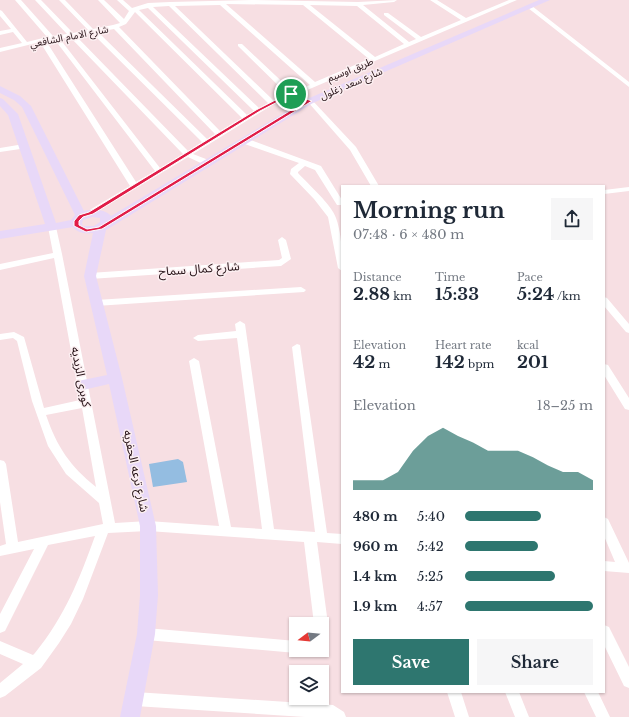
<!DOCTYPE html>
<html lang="en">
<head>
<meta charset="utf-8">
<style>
  body { margin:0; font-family:"Libre Baskerville","Noto Sans Arabic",serif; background:#f6f6f7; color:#1f2937; height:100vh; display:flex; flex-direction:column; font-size:15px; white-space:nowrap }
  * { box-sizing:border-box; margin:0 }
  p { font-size:13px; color:#747a83 }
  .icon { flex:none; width:22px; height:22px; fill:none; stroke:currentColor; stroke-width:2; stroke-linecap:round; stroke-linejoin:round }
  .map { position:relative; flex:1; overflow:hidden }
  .side { position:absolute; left:341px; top:185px; width:264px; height:508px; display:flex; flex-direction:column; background:#fff; border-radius:0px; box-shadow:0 1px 3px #0004 }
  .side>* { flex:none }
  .needle { width:26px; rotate:254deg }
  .controls { position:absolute; left:289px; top:617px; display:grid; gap:8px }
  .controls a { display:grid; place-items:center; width:40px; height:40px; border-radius:0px; background:#fff; box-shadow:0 1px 3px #0004; font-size:20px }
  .pin { position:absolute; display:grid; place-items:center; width:34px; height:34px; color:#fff; margin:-17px; border:2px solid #fff; border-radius:50%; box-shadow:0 1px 4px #0007 }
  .round { display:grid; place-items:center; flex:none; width:42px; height:42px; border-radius:0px; background:#f6f6f7 }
  .headline { display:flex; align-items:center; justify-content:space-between; height:68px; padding:0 12px }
  h1 { font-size:22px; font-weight:800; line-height:30px }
  .stats { display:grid; grid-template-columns:repeat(3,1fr); gap:6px; height:68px; padding:4px 12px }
  .stats div { display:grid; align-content:center }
  .stats b { font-size:17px; font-weight:800 }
  .stats small { font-size:11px; font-weight:400 }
  .stats p { font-size:11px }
  .chart { height:112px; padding:8px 12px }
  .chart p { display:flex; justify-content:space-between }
  .chart svg { width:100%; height:72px; margin-top:4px; fill:#2e766f; opacity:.7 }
  .button { display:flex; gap:8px; margin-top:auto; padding:8px 12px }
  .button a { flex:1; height:46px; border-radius:0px; background:#2e766f; color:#fff; font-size:16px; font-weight:800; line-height:46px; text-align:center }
  .button a+a { background:#f6f6f7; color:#1f2937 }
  ul { padding:0 12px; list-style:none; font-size:13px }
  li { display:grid; grid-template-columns:64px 48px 1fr; align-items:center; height:30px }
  li i { height:10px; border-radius:5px; background:#2e766f }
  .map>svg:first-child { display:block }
</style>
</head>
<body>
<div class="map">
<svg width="629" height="717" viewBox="0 0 629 717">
  <rect width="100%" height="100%" fill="#f7dfe3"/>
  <path fill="#94bde1" d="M178,459l5,3 4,20 -34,5 -4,-23z"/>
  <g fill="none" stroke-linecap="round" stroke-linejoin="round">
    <path fill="#fff" fill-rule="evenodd" d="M15,0h6l32,36 14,-2 -32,-34h6l32,33 15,-3 -29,-30h6l28,29 20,-4 7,-2 -22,-23h6l20,19 5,-8 -12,-11h6l9,8 16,-5 22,-1 82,-2 106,2 39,-2 -3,2 -31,3 46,37 7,-3 -32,-24v-2h4l33,24 40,-17 -31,-20h7l29,18 43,-18h8l-219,94 14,6 44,47 23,39h-8l-21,-36 -42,-48 -16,-5 -18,7 -81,50 18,7v4h-6l-17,-8 -97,58 -4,-2 1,-2 42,-25 -90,-144 -40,10v-4l22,-5 -9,-11 -13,3v-4l11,-2 -11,-13v-6l2,1 25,31 20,-5zM226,4l77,1 66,54 -54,23zM220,5l90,80 -17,7 -51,-48h-4v2l49,48 -14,6 -98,-94zM310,5l47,1 47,38 -29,13zM169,6l99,97 -9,5 -106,-101zM148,8l106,103 -7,4 -108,-105zM135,12l107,106 -22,13 -101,-104 7,-3zM114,29l101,105 -8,5 -109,-107zM91,33l2,1 109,108 -14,9 -112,-115zM70,37l113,117 -23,14 -100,-129zM55,40l100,131 -19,11 -90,-141z
      M528,6h4l97,76v5l-101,-79z
      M242,139h6l73,27 21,34v5h-5l-22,-35 -10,-4 -7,6v1c10,11 34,32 38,45 6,17 6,35 6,53l-4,-3 -10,-51 -14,-18 -24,-25 1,-5 8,-6 -57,-20z
      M24,144h3v4l-27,4v-4z
      M629,187v4l-25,3v-4z
      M52,224l4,3 6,27 53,269 33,-2 71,5 -30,-165 5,-3 5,3 32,166 31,2 -25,-191 -39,3 -5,-3 5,-3 38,-4 -1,-7 5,-3 5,3 29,205 41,3 -23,-185 5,-3 3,1 27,188 15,1v10l-25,-2 11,82 -2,4 -4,2v-6h-8l-10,-82 -156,-11 -40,2 -25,66 -12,25 -12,19 -18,25 -36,28 -5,2v-15l23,-19 -23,-10v-13l33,14 2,-2c30,-37 44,-73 60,-117l-47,9 -43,86 -5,2v-19l34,-65 -34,7v-10l6,-2 -6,-42v-42l4,1 2,3 12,78 85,-18 -4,-21 -33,-29 -18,-28 -16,-45 -15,-60 -4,-3 -13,2v-6l14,-2 10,5 20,71 36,-8 -26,-142 -54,12v-6l53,-11 -5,-26zM82,408l14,79c-26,-21 -39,-40 -50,-72z
      M282,237l4,3 5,19 -10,7 -191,13 -4,-3 4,-3 189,-13 3,-2 -4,-18z
      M301,287l5,3 -2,2 -208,14 -5,-3 5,-3z
      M604,297l3,1 22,26v9l-3,-1 -22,-26z
      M604,364l4,1 21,33v12l-4,-1 -21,-34z
      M604,517l4,2 21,44v10l-25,-2v-10l11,1 -11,-26z
      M604,625l5,2 20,40v21l-5,-2 -20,-41z
      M146,628l150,13v9h5l-5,3 -150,-13 -5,-2 -2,-4 2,-4z
      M135,692l198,13 11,7 2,5h-41l-170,-11 -5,-2 -2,-5 2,-5z
      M447,692h14l8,25h-14z
      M505,692h14l10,25h-14z
      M584,692h14l12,25h-14z"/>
    <path fill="#e8d8f8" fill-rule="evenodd" d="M539,0h11l-237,103 -207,127 -10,46 26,102 34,148 2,69 -3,39 -15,83h-20l17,-83 3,-39v-69l-31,-142 -26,6 -5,-1 -2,-4 2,-4 29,-6 -23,-99 9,-43c-7,1 -16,0 -20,-6l-73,12v-8l45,-7 -37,-109 -8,-9v-8l3,1 15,15 38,109 15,-3 4,-5 -53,-108 -8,-7 -14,-7v-7l20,10 11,10 53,105c8,-2 21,-2 27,5l196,-117zM92,217l8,1v4l-6,4h-11l-1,-3 1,-3z"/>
  </g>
  <path fill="#e11d48" stroke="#fff" fill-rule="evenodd" d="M289,93l23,8 -210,128 -16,3 -12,-6v-5l5,-6 10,-3 167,-102zM291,95l15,6 -207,126 -12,2 -8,-4v-4l4,-4 10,-3 167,-103z"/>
  <g text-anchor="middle" stroke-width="3" stroke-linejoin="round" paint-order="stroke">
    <g font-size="10" fill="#251116" stroke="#fceff1">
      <text transform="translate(69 36) rotate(-11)" y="4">شارع الامام الشافعي</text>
      <text transform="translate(350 69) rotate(-22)" y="4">طريق اوسيم</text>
      <text transform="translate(351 83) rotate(-23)" y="4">شارع سعد زغلول</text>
    </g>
    <g font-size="12" fill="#251116" stroke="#fceff1">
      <text transform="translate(199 269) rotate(-4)" y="4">شارع كمال سماح</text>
      <text transform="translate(81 377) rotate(79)" y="4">كوبرى الزيديه</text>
      <text transform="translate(136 471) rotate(78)" y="4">شارع ترعه الحفريه</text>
    </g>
  </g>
</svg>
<div class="controls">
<a><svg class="needle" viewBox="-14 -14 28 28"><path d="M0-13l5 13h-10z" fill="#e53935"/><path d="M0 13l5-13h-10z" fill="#747a83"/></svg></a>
<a><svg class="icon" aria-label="layers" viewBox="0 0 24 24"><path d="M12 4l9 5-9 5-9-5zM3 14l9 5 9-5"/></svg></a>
</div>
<div class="pin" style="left:291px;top:94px;background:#1e9e55"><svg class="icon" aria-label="arrive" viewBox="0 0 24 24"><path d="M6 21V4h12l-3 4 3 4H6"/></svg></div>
<section class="side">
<div class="headline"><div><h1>Morning run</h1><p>07:48 · 6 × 480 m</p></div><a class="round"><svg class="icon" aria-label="share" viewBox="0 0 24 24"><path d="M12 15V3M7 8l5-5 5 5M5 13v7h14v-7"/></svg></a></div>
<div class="stats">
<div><p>Distance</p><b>2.88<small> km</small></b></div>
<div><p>Time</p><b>15:33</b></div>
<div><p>Pace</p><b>5:24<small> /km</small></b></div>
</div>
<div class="stats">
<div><p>Elevation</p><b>42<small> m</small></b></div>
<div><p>Heart rate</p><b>142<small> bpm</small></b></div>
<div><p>kcal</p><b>201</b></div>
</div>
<div class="chart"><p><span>Elevation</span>18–25 m</p>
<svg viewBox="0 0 160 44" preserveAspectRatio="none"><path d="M0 44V38L10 38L20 38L30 33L40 20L50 11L60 6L70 11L80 15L90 20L100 20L110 20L120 24L130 29L140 33L150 33L160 38V44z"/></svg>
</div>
<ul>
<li><b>480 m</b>5:40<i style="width:59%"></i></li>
<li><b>960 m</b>5:42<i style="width:57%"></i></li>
<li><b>1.4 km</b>5:25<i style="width:70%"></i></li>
<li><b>1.9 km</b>4:57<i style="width:100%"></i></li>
</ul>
<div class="button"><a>Save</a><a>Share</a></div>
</section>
</div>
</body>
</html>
